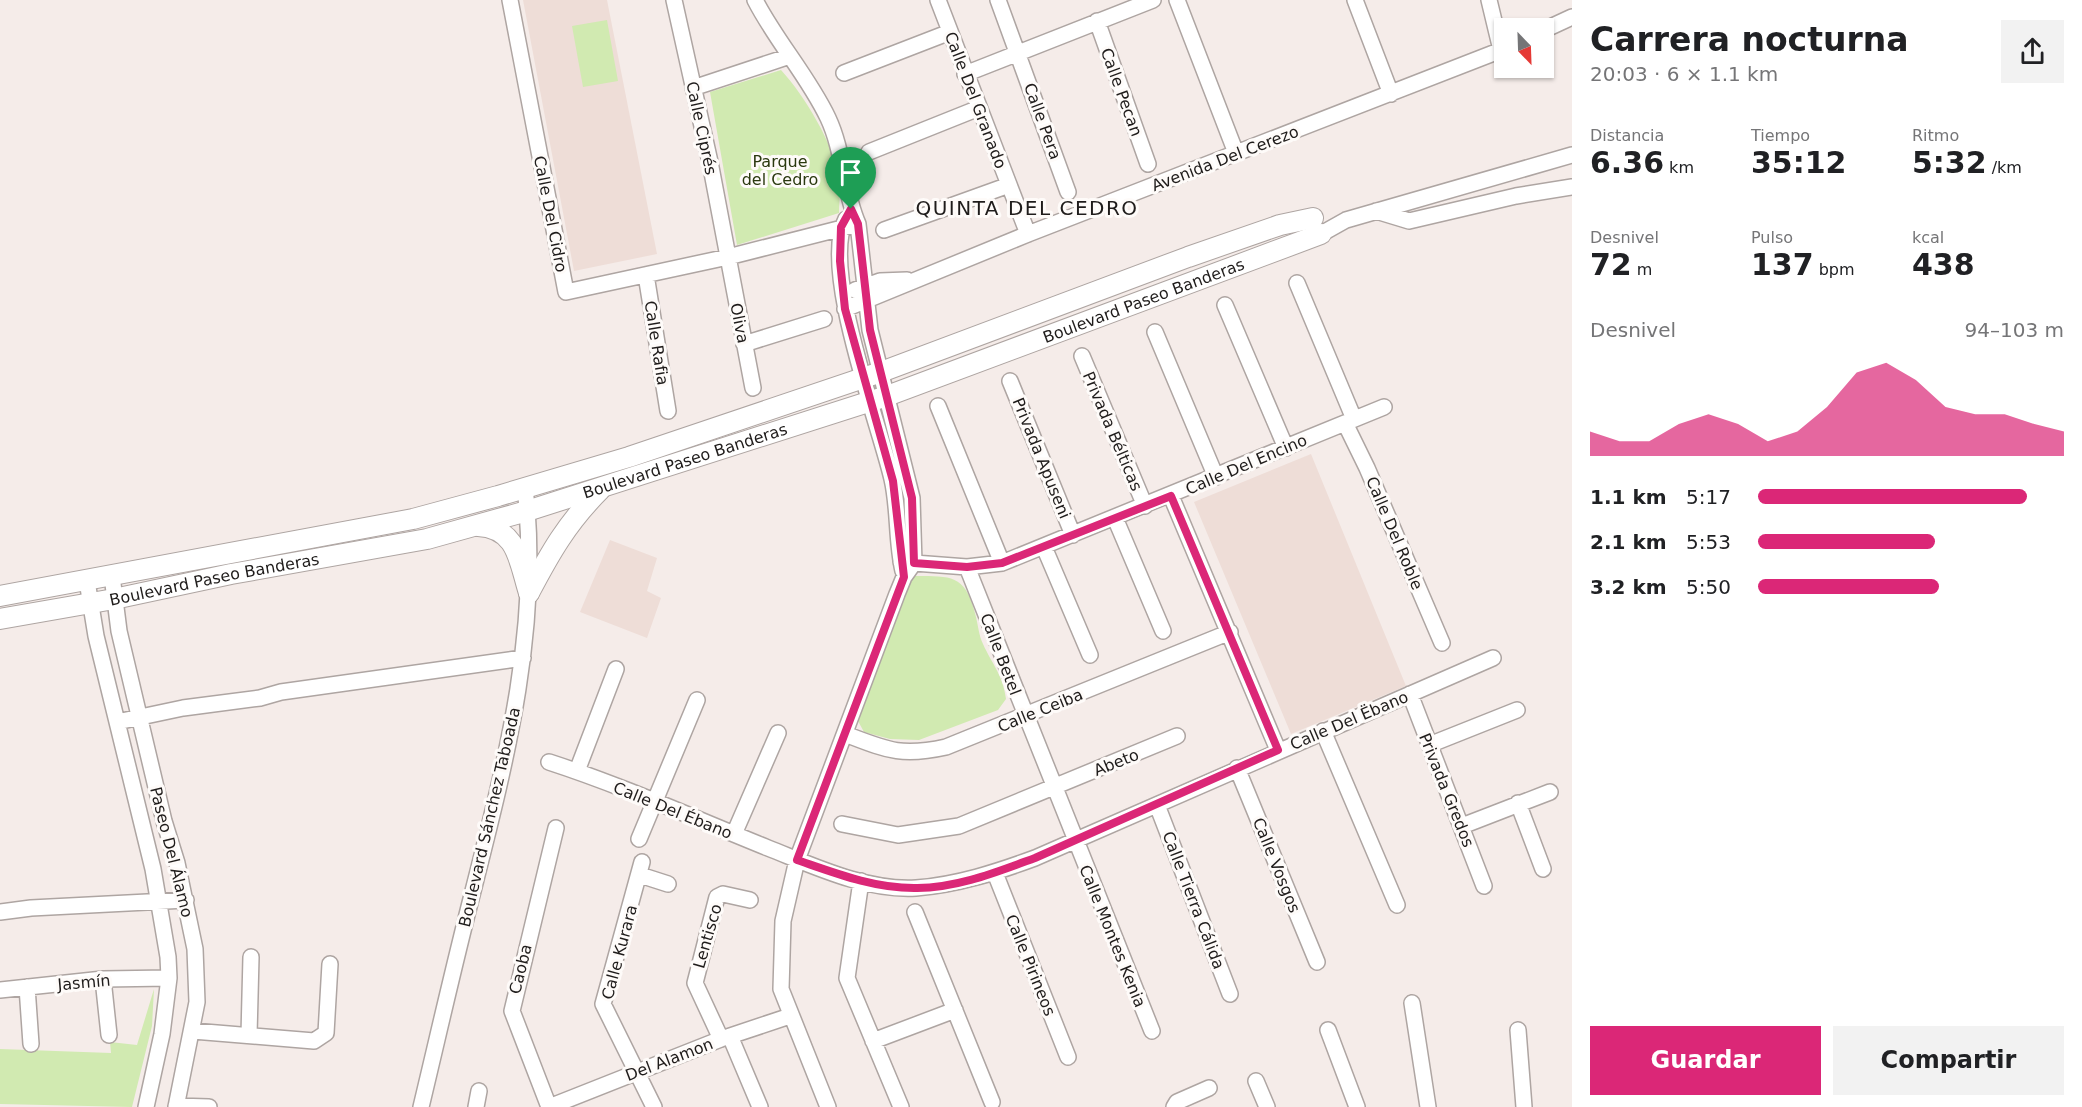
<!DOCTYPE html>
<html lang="es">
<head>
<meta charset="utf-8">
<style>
  body { margin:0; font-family:"DejaVu Sans",sans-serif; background:#f2f2f2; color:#202124; height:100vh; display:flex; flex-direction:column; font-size:22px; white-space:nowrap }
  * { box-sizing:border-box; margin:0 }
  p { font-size:20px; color:#757577 }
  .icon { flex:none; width:33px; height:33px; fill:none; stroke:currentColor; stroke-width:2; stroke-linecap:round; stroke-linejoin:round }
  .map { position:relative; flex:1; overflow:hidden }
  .drawer { display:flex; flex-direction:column; background:#fff; width:510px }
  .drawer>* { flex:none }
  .needle { width:39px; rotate:157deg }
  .buttons { position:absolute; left:1494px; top:18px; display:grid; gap:12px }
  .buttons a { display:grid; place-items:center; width:60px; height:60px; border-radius:0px; background:#fff; box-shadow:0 2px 4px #0004; font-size:30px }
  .pin { position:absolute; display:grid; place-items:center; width:51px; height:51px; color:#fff; margin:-62px -26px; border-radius:50% 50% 50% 0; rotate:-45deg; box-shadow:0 0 6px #0007 }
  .pin .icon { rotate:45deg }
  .round { display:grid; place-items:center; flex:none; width:63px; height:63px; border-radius:0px; background:#f2f2f2 }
  .head { display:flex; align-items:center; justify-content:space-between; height:102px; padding:0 18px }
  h1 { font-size:33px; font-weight:600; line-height:45px }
  .stats { display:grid; grid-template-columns:repeat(3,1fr); gap:9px; height:102px; padding:6px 18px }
  .stats div { display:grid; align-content:center }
  .stats b { font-size:30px; font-weight:600 }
  .stats small { font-size:16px; font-weight:400 }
  .stats p { font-size:16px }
  .chart { height:168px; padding:12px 18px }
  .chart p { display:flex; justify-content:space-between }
  .chart svg { width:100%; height:108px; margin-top:6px; fill:#db2777; opacity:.7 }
  .button { display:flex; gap:12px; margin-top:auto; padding:12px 18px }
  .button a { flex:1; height:69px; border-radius:0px; background:#db2777; color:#fff; font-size:24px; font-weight:600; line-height:69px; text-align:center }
  .button a+a { background:#f2f2f2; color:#202124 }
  ul { padding:0 18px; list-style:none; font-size:20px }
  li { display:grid; grid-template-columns:96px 72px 1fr; align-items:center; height:45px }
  li i { height:15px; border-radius:8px; background:#db2777 }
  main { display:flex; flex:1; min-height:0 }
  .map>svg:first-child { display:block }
</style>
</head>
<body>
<main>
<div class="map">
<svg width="1572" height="1107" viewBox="0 0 1572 1107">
  <rect width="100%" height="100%" fill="#f5ece9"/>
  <path fill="#eeddd7" d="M523,0h84l50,254 -83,17z
    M1311,454l95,232 -115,48 -97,-232z
    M610,540l47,18 -10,33 14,7 -14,40 -67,-26z"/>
  <path fill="#d1eab1" d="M607,20l11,61 -35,6 -11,-61z
    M781,70c24,26 53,75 59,110 1,10 -1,22 -1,33l-102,32 -27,-153z
    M913,576c39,0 53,-2 63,41 2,8 3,19 7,27 9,20 20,31 23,55l-8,11 -79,30 -29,-1 -26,-7 -6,-11z
    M154,989l-2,37 -20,81 -132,-3v-55l111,4 -1,-11 27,3z"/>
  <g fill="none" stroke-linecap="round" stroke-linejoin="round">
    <defs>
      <path id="minor" d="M510,0l56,292 162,-35 130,-33
        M674,0l36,162 43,226
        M755,0c21,41 53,76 73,118 16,34 15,72 30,106l12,106 42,168 2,65 -10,14 -7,17 -100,266 -14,61 -2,68 47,118
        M938,0l90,234
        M998,0l70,192
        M1177,0l59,153
        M1355,0l36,94
        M1489,0l12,50
        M1097,21l51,143
        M1544,30l28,-13
        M844,73l106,-41
        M965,74l188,-74
        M693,88l97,-32
        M869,152l110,-44
        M1376,211l33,10 107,-25 56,-9
        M846,219c-26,49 33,204 46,260 7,30 4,62 11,92
        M884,230l125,-45
        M1321,234l25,-14 226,-65
        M646,275l22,136
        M1297,283l57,136
        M855,290l25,-9 27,-1
        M1225,305l61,143
        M845,309l183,-75 476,-185
        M1155,332l61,145
        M744,344l80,-25
        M1082,356l63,150
        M1010,381l63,154
        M938,406l64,157
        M1345,423l22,45 75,175
        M1171,496l107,254
        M1115,518l48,113
        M1044,547l46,108
        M901,562l66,5 35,-4 382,-156
        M967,567l185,464
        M112,576l7,55 45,190 13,42 18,86 2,53 -21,105
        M87,581l9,55 57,233 15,88 1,21 -7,56 -16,73
        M1410,694l74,192
        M117,722l66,-14 77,-10 21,-6 242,-34
        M1323,731l74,174
        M845,734c42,16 56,23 101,13l284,-115
        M1429,745l88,-35
        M549,762c74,24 147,57 219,86 46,18 98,43 148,40 41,-3 81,-16 119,-30l458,-200
        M1237,768l80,194
        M577,771l39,-102
        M1518,803l25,66
        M1157,805l73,189
        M842,824l56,11 61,-9 218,-90
        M1462,826l88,-34
        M734,834l44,-101
        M639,839l58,-139
        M642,862l-39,142 51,103
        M995,873l73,184
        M640,875l28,9
        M861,881l-14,97 54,129
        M0,912l31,-4 155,-8
        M915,912l77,190
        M103,979l6,56
        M27,987l4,57
        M0,990l103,-11 66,-1
        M1412,1003l16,104
        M1328,1030l29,77
        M1518,1030l6,77
        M193,1031l121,10 12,-8 4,-69
        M249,1035l2,-78
        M730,1036l30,71
        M721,1039l-26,-56 22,-86 6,-3 27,6
        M873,1041l82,-31
        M1256,1081l11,26
        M176,1106l33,1
        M421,1107c17,-71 33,-142 51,-212 34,-134 69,-268 53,-407
        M476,1107l3,-16
        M549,1107l-37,-96 44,-183
        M549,1107l172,-68 69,-23
        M1174,1107l3,-5 32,-14"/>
      <g id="major">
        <path d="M478,526c40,2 41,36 51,67"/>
        <path d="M529,593c21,-40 38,-70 71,-103"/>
        <path d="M0,596l413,-77 85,-23 131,-39 252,-85 307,-115 92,-32 33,-7"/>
        <path id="s1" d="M0,619l114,-20 117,-25 196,-35 100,-28 360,-115 434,-162"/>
      </g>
    </defs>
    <use href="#minor" stroke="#aea5a2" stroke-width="18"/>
    <use href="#major" stroke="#aea5a2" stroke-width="22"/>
    <use href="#minor" stroke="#fff" stroke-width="15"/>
    <use href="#major" stroke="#fff" stroke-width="20"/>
  </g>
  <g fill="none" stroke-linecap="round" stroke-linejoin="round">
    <defs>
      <path id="route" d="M851,209l7,15 12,106 42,168 2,65 53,4 35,-4 169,-67 107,254 -243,108c-38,14 -80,31 -121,30 -41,0 -79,-15 -117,-28l107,-283 -11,-96 -48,-172 -5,-48 1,-34z"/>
    </defs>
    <use href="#route" stroke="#fff" stroke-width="12"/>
    <use href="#route" stroke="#db2777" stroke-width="8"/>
  </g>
  <g text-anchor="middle" stroke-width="6" stroke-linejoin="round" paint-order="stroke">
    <g font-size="16" fill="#1f1c1b" stroke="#fefbf9">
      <text transform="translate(1122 92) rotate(70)" y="6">Calle Pecan</text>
      <text transform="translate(976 100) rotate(69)" y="6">Calle Del Granado</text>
      <text transform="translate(1043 121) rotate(70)" y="6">Calle Pera</text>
      <text transform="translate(702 128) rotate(78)" y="6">Calle Ciprés</text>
      <text transform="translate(1225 158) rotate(-21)" y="6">Avenida Del Cerezo</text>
      <text transform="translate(551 214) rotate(79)" y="6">Calle Del Cidro</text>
      <text dy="6" stroke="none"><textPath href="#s1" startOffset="1190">Boulevard Paseo Banderas</textPath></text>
      <text transform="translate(740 323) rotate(79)" y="6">Oliva</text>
      <text transform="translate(657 343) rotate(81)" y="6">Calle Rafia</text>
      <text transform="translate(1113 431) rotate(67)" y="6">Privada Bélticas</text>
      <text transform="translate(1042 458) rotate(68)" y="6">Privada Apuseni</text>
      <text dy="6" stroke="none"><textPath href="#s1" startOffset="704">Boulevard Paseo Banderas</textPath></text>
      <text transform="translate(1246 464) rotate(-23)" y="6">Calle Del Encino</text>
      <text transform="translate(1395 533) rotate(67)" y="6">Calle Del Roble</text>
      <text dy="6" stroke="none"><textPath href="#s1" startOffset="218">Boulevard Paseo Banderas</textPath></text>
      <text transform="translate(1001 654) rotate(69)" y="6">Calle Betel</text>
      <text transform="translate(1040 710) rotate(-22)" y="6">Calle Ceiba</text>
      <text transform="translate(1349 720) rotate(-23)" y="6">Calle Del Ëbano</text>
      <text transform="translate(1116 762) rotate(-22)" y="6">Abeto</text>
      <text transform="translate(1447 790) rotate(68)" y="6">Privada Gredos</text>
      <text transform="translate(673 810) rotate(22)" y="6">Calle Del Ébano</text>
      <text transform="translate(489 817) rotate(-77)" y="6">Boulevard Sánchez Taboada</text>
      <text transform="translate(172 852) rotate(76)" y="6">Paseo Del Álamo</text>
      <text transform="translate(1277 865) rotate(68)" y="6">Calle Vosgos</text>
      <text transform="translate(1194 900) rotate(69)" y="6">Calle Tierra Cálida</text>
      <text transform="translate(707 936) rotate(-74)" y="6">Lentisco</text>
      <text transform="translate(1113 936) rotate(68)" y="6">Calle Montes Kenia</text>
      <text transform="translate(619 952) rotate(-75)" y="6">Calle Kurara</text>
      <text transform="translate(1031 965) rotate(68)" y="6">Calle Pirineos</text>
      <text transform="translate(520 969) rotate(-76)" y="6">Caoba</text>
      <text transform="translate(84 982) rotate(-5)" y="6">Jasmín</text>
      <text transform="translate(669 1059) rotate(-21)" y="6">Del Alamon</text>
    </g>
    <g font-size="16" fill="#2a390f" stroke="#fefbf9">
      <text x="780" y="167">Parque<tspan x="780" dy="18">del Cedro</tspan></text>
    </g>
    <g font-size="20" letter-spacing="1.5" fill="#1f1c1b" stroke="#fefbf9">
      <text x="1027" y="215">QUINTA DEL CEDRO</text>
    </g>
  </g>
</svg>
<div class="buttons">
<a><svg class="needle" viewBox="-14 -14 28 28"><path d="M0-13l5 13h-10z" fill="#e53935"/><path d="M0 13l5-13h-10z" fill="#757577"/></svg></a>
</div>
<div class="pin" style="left:851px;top:209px;background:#1e9e55"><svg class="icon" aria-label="arrive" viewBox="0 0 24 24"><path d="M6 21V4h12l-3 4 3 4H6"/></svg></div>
</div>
<section class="drawer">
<div class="head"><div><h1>Carrera nocturna</h1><p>20:03 · 6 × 1.1 km</p></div><a class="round"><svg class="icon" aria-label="share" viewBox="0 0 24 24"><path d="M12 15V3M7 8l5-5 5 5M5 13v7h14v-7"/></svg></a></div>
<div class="stats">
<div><p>Distancia</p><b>6.36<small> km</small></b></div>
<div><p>Tiempo</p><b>35:12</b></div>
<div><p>Ritmo</p><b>5:32<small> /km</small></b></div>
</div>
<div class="stats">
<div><p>Desnivel</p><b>72<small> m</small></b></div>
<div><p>Pulso</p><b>137<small> bpm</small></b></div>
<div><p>kcal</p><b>438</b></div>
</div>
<div class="chart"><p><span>Desnivel</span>94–103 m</p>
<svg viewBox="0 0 160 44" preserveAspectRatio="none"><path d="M0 44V34L10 38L20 38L30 31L40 27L50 31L60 38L70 34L80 24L90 10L100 6L110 13L120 24L130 27L140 27L150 31L160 34V44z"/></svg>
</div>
<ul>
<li><b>1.1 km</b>5:17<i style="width:88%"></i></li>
<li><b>2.1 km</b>5:53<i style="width:58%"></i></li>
<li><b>3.2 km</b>5:50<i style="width:59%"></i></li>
</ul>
<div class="button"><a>Guardar</a><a>Compartir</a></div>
</section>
</main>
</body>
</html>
